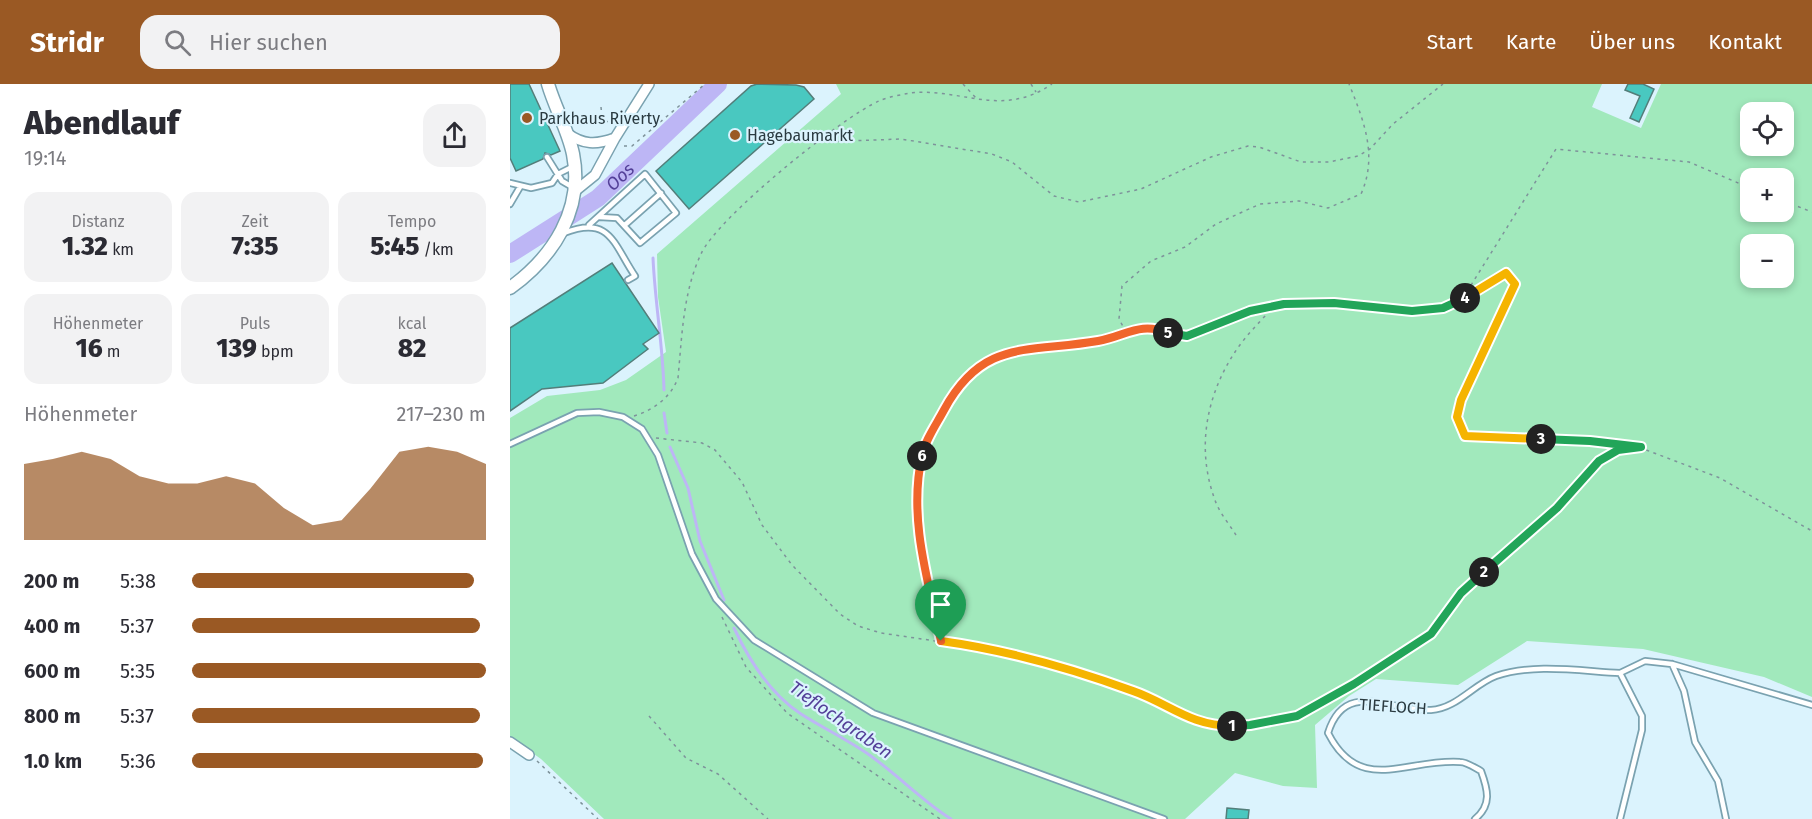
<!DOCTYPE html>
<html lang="de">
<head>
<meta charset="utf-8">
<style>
  body { margin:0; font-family:"Fira Sans",sans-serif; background:#f2f2f3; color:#2b2b33; height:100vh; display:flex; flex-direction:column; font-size:22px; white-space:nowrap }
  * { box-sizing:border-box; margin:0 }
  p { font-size:20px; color:#7c7c81 }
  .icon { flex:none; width:33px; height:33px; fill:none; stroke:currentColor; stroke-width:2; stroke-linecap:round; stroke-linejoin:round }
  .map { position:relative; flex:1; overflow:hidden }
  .side { display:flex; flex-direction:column; background:#fff; width:510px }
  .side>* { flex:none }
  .tools { position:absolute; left:1230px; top:18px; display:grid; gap:12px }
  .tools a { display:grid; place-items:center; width:54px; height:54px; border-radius:12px; background:#fff; box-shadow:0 3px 9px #0003; font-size:30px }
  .pin { position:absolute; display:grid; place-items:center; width:51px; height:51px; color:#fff; margin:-62px -26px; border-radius:50% 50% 50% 0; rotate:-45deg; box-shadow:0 0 6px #0007 }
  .pin .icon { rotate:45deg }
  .km { position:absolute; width:30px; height:30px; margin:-15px; border-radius:50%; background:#222; color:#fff; font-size:16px; line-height:30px; text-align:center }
  .round { display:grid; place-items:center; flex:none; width:63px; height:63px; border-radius:18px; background:#f2f2f3 }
  .overview { display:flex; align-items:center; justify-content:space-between; height:102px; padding:0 24px }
  h1 { font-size:33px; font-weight:800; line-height:45px }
  .figures { display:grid; grid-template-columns:repeat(3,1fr); gap:9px; height:102px; padding:6px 24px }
  .figures div { display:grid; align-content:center; border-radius:15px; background:#f2f2f3; text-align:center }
  .figures b { font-size:26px; font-weight:800 }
  .figures small { font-size:16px; font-weight:400 }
  .figures p { font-size:16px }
  .chart { height:168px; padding:12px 24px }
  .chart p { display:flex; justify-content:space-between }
  .chart svg { width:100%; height:108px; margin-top:6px; fill:#9a5924; opacity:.7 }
  ul { padding:0 24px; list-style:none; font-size:20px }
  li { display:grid; grid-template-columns:96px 72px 1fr; align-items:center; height:45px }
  li i { height:15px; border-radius:8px; background:#9a5924 }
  header { display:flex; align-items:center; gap:36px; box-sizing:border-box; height:84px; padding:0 30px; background:#9a5924; color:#fff }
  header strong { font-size:28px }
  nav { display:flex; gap:33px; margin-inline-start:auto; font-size:21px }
  .search { width:420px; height:54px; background:#f2f2f3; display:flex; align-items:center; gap:15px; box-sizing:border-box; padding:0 21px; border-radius:18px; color:#7c7c81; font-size:22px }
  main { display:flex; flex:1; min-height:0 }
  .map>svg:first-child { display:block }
</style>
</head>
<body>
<header>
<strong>Stridr</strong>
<div class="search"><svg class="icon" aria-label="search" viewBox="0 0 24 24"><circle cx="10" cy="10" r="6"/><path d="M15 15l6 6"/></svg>Hier suchen</div>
<nav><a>Start</a><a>Karte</a><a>Über uns</a><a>Kontakt</a></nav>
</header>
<main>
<section class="side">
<div class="overview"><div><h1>Abendlauf</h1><p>19:14</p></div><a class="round"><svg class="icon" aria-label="share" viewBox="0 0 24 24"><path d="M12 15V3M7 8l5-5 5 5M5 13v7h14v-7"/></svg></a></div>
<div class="figures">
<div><p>Distanz</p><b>1.32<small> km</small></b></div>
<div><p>Zeit</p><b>7:35</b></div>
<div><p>Tempo</p><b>5:45<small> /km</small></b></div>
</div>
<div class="figures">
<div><p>Höhenmeter</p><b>16<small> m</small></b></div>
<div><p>Puls</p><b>139<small> bpm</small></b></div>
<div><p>kcal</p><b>82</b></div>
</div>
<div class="chart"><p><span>Höhenmeter</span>217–230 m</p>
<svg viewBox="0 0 160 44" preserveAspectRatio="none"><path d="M0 44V13L10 11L20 8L30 11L40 18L50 21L60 21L70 18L80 21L90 31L100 38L110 36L120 23L130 8L140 6L150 8L160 13V44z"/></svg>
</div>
<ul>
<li><b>200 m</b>5:38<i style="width:96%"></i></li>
<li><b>400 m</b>5:37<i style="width:98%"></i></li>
<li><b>600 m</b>5:35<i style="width:100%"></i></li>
<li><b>800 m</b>5:37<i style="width:98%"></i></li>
<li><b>1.0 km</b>5:36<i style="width:99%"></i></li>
</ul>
</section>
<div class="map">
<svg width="1302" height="735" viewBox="0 0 1302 735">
  <rect width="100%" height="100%" fill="#dbf3fd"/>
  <path fill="#a1e9bc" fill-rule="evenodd" d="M326,0h766l-10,23 49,21 20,-44h151v613l-48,-20 -121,-28 -116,-8 -69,44 -82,-6 -27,17 -34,29 2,63 -34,-2 -48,-13 -50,46h-581l-63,-60 -31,-22v-319l37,-22 53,-6 26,-10 40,-28 -8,-55 -1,-43 184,-160zM1240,28h34v34h-34zM1240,94h34v34h-34zM1240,160h34v34h-34z"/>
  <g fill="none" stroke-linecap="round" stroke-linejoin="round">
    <path stroke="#bdb6f5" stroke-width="3" d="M143,174c2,45 10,88 11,132
      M154,329l3,20
      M160,363l18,41 12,53 24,59
      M224,544c15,32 36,66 67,86 22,14 45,25 67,40 29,20 53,46 83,65"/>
    <path stroke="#bdb6f5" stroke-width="18" id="s1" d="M0,170l88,-56 120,-114"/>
  </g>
  <path fill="#49c8c0" stroke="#537e7a" stroke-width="1.5" d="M0,0h19l31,67 -9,4 -6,-2 -2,6 -27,12 -6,-13z
    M247,0l39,1 8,2 10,12 -125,110 -33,-38 95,-85z
    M1118,0h15l11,5 -15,33 -9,-4 10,-22 -15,-6z
    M102,179l47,70 -16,11 5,5 -45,34 -61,6 -32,22v-83z
    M717,724l22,2 -1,9h-22z"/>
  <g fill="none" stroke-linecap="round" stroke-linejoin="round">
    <defs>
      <path id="lane" d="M37,73l15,24 12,7
        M0,99l21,5 21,-5 6,-9 14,-7
        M0,120l10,-17
        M116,140l35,-31
        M79,141l56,-51 31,39 -36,30 -23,-25 -18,-1
        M54,149c46,-18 49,10 71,43l-7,4
        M0,360l67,-31 22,-1 24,5 19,12 16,26 34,99 24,45 38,41 119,73 291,106
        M1162,580l12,27 11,51 23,39 8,38
        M965,735c17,-14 13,-29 6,-48 -6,-3 -14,-9 -21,-9 -53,-4 -100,34 -132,-29 17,-55 63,-21 103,-23 25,-1 43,-26 65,-34 38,-13 84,-5 124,-3
        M1110,735l22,-89v-14l-22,-43 25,-12 27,3 140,41"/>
      <path id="street" d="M57,49c16,12 29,12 48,5
        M64,108l21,-17 20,-37 34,-54
        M0,658l19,13"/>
      <path id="secondary" d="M0,204c43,-31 74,-78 63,-134 -5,-24 -18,-46 -25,-70"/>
    </defs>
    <use href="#lane" stroke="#7aa2b0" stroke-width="8"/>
    <use href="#street" stroke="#7aa2b0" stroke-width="12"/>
    <use href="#secondary" stroke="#7aa2b0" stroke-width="15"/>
    <path stroke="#7e929a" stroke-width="1.5" stroke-dasharray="3 4.5" stroke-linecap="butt" d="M453,0l14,15
      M521,0l5,8
      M91,23l1,11 10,7
      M311,58l80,-3 91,15 20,8 42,34 25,6 62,-13 70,-32 37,-11 11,1 42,15h28l29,-6 12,-7 23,-25 50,-40
      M114,62h8l73,-62
      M1274,117l28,11
      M953,214l93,-149 133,13 61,26
      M616,248l-7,-13 3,-33 29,-25 34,-14 31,-23 44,-20 39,-3 29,7 33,-14c17,-38 3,-73 -12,-110
      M124,332c20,-6 37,-19 44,-38 4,-42 5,-86 23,-124 16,-36 141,-137 178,-153 9,-4 21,-6 31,-8 50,-6 91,26 142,-9
      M146,354l46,5 13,7 27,32 20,43 30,40 48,49 18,12 23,7 130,19 125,40 54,26 38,8 22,-1 47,-9 114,-68 20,-14 30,-41 96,-85 42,-47 19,-11 16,-3
      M726,451c-7,-11 -17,-23 -21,-35 -19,-51 -9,-104 20,-148 11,-17 26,-31 39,-46
      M212,533l24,50 41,46 153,106
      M431,557l-24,-129 1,-38 5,-24 24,-46 25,-31 12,-10 21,-10 108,-15 28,-11 15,1 14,6 17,2 63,-25 34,-7 50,-1 78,8 31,-3 63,-35 9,11 -54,116 -4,17 8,19 125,5 51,7 79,30 92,53
      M139,632l37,42 32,16 50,45
      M27,677l61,58"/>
    <use href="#lane" stroke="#fff" stroke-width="4.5"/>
    <use href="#street" stroke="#fff" stroke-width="9"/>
    <use href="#secondary" stroke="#fff" stroke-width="12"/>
  </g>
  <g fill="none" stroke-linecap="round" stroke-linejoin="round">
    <defs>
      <path id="split-1" d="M431,557c66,9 129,27 192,50 35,12 57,35 99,35"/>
      <path id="split-2" d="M722,642l18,-1 47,-9 57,-32 77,-50 30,-41 23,-21"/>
      <path id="split-3" d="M974,488l73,-64 42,-47 19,-11 23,-3 -51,-6 -49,-2"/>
      <path id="split-4" d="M955,214l41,-25 9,11 -54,116 -4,17 8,19 76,3"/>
      <path id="split-5" d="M658,249l19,3 63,-25 34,-7 50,-1 78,8 31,-3 22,-10"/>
      <path id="split-6" d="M412,372c3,-16 14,-31 22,-46 39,-72 85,-57 154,-69 28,-5 42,-20 70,-8"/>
      <path id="split-7" d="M412,372c-14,61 6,125 19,185"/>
    </defs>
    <use href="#split-1" stroke="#fff" stroke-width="12"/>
    <use href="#split-2" stroke="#fff" stroke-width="12"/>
    <use href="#split-3" stroke="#fff" stroke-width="12"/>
    <use href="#split-4" stroke="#fff" stroke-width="12"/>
    <use href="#split-5" stroke="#fff" stroke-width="12"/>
    <use href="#split-6" stroke="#fff" stroke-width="12"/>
    <use href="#split-7" stroke="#fff" stroke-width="12"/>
    <use href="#split-1" stroke="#f5b400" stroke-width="8"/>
    <use href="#split-2" stroke="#22a559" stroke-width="8"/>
    <use href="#split-3" stroke="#22a559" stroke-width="8"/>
    <use href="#split-4" stroke="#f5b400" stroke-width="8"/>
    <use href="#split-5" stroke="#22a559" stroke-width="8"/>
    <use href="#split-6" stroke="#f0652b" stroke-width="8"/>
    <use href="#split-7" stroke="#f0652b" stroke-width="8"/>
  </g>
  <g fill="#9a5924" stroke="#dbf3fd" stroke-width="2">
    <circle cx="17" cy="34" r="6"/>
    <circle cx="225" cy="51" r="6"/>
  </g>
  <g text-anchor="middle" stroke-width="4.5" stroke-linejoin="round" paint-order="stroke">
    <g font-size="16" fill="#2a3a40" stroke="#dbf3fd" text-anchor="start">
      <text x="29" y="40">Parkhaus Riverty</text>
      <text x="237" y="57">Hagebaumarkt</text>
    </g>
    <g font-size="16" fill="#2a3a40" stroke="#dbf3fd">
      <text transform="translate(883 622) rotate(4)" y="6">TIEFLOCH</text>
    </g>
    <g font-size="18" font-style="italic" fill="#533f98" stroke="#dbf3fd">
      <text dy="6" stroke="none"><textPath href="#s1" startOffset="135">Oos</textPath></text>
      <text transform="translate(331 636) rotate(35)" y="6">Tieflochgraben</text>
    </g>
  </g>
</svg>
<div class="tools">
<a><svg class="icon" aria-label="locate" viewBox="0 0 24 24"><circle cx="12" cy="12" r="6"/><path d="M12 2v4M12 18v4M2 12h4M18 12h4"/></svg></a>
<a>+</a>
<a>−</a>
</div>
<div class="pin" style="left:431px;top:557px;background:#1e9e55"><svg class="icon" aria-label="arrive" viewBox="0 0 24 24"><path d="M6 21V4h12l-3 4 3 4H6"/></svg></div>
<b class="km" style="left:722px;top:642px">1</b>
<b class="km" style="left:974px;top:488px">2</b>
<b class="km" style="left:1031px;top:355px">3</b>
<b class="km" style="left:955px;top:214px">4</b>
<b class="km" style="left:658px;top:249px">5</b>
<b class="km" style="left:412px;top:372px">6</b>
</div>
</main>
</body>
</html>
